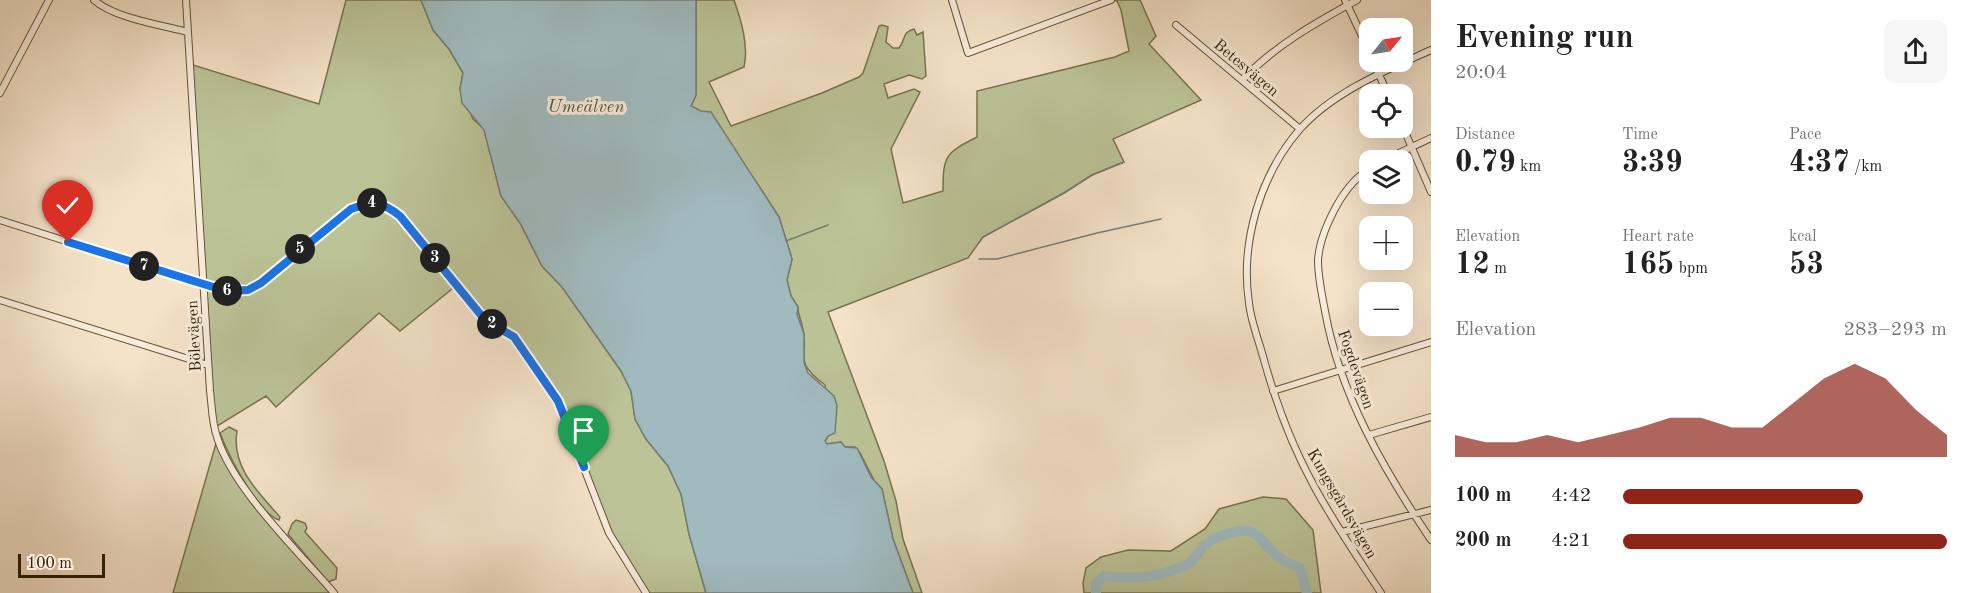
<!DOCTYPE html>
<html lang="en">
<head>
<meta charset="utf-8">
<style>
  body { margin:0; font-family:"Old Standard TT",serif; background:#f6f6f6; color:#222; height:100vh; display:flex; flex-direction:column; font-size:22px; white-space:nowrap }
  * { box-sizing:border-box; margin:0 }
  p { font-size:20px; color:#767676 }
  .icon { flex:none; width:33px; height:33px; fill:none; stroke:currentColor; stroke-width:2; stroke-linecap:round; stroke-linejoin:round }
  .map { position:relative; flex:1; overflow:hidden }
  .sheet { display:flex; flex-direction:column; background:#fff; width:540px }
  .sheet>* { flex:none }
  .needle { width:39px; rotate:60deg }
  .buttons { position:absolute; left:1359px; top:18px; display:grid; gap:12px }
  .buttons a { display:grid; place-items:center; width:54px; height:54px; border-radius:12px; background:#fff; box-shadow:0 6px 24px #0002; font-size:30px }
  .scale { position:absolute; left:18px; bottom:15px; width:87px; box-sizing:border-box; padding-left:6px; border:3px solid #362304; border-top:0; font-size:16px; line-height:21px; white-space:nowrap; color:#362304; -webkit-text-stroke:4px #f8ecdc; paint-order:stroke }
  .pin { position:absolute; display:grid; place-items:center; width:51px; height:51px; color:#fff; margin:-62px -26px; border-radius:50% 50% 50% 0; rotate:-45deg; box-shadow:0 0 6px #0007 }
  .pin .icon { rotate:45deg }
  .km { position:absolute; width:30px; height:30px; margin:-15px; border-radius:50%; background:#222; color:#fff; font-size:16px; line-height:30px; text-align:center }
  .round { display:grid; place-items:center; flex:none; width:63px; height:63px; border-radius:12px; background:#f6f6f6 }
  .headline { display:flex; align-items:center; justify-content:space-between; height:102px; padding:0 24px }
  h1 { font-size:33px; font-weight:700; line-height:45px }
  .figures { display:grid; grid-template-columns:repeat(3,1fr); gap:9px; height:102px; padding:6px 24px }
  .figures div { display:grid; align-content:center }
  .figures b { font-size:30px; font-weight:700 }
  .figures small { font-size:16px; font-weight:400 }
  .figures p { font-size:16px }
  .chart { height:168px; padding:12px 24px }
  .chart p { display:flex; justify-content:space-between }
  .chart svg { width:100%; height:108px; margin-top:6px; fill:#8f2418; opacity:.7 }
  ul { padding:0 24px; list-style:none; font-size:20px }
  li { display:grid; grid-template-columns:96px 72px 1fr; align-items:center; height:45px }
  li i { height:15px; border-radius:8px; background:#8f2418 }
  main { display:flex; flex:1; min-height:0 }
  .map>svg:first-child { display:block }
</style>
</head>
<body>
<main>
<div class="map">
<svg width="1431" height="593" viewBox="0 0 1431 593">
  <rect width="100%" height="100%" fill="#f4e2c9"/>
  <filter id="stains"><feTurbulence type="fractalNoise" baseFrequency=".00333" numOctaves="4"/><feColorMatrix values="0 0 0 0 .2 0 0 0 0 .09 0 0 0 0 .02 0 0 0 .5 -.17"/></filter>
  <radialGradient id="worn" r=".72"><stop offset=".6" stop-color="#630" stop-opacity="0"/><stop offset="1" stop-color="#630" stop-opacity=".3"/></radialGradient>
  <path fill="#bbc397" stroke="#78734e" stroke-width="1.5" d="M346,0h75l12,30 16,19 14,24 -3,16 13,30 11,10 17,67 19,27 22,43 20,21 59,84 10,20 4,28 11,20 22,27 13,28 8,40 17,59h-60l-37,-60 -51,-132 -44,-64 -29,-17 -28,-35 -57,46 -21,-18 -103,94 -10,-11 -52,32 -24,-364 129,40z
    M696,0h38c7,20 15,46 10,67l-35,15 22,44 91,-33 37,-16 4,-4 16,-47 3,-1 6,2 -2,15 7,6h6c7,-9 3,-16 15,-19l3,6 6,-3 3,44 -4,3 -13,-4 -25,9 4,14 26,-9 6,3 -29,57 12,54 40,-12c0,-35 2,-38 34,-54v-46l138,-34 14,-6 -8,-41 -4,-9 -4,-1h27l16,36 -7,8 52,56 -88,39 11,23 -32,13 -28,18 -81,44 -15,21 -140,54 56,149 12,40 7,38 19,54h-9l-20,-54 -11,-50 -7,-7 -15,-29 -5,-6h-10l-4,-5 -14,2 -2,-3 3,-5 -3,-51c-35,-26 -14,-28 -23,-60 -2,-9 -4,-9 -4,-18l-7,-11 -4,-16 5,-21 -13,-42 -20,-31 -58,-74 -10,-6 5,-11z
    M229,427l8,4c-6,36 21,61 43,86l-1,3c-22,-7 -51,-66 -59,-87z
    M217,440l26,48 91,105h-161z
    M1263,497l23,2 27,31 8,63h-237l-1,-10 3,-15 15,-11 27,-7 43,1 34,-22 14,-20z
    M296,520l9,3 2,5 -2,4 32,36 -1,11 -8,3 -40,-48 4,-10z"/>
  <path fill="#a0bbc0" stroke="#767e75" stroke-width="1.5" d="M421,0h275v95l-5,11 10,5 10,1 68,105 13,42 -5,21 4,16 7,11 -1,7 7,20v29l4,10 26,23 3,9 -2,28 -7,3 -3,5 2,3 14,-2 4,5 12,1 14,29 11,12 11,50 20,54h-207l-17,-59 -8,-40 -13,-28 -22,-27 -11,-20 -4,-28 -10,-20 -59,-84 -20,-21 -22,-43 -19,-27 -17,-66 -22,-27 -2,-14 3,-16 -14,-24 -16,-19z"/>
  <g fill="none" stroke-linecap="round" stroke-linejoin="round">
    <path stroke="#767e75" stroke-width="1.5" d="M983,237l81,-44 28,-18 32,-13
      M786,241l42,-16
      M979,259h18l100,-26 64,-14"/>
    <path stroke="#a0bbc0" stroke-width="10" d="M1096,593v-9l8,-8c29,4 55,2 82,-11 10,-5 11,-13 19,-20 8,-8 32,-16 43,-14 13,3 18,16 28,24 7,5 16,10 24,13l7,25"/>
    <defs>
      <path id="minor" d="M94,0c20,18 67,25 94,32
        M186,0l24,391c2,16 2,32 7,46 16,52 81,114 117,156
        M952,0l16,53 143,-53
        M1345,0l25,53
        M1176,25l124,104
        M1373,62l15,32
        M1242,80c34,-35 73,-57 115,-80
        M0,93l49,-93
        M1402,125l29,67
        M1384,160l47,-22
        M1370,169c-15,8 -25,22 -33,36 -10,18 -18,36 -19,56 0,16 4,34 7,50 15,84 59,159 106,229
        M0,220l204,65c21,5 36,8 57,-2l90,-74c21,-8 32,-7 50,7l84,104 29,17 44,64 51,132 37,60
        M0,300l208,65
        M1273,391l158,-49
        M1369,435l62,-18
        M1342,532l89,-22
        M1381,593c-23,-35 -47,-70 -67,-107 -22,-40 -38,-83 -50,-126 -5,-19 -13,-38 -15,-57 -9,-60 11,-128 51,-174 33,-37 87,-59 131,-79"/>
    </defs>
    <use href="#minor" stroke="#665335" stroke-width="8"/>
    <use href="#minor" stroke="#f8ecdc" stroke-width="6"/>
  </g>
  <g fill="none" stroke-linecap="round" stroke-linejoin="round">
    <defs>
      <path id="route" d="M68,242l158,49 22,-1 13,-7 90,-74c21,-8 32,-7 49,7l85,104 29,17 44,64 26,66"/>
    </defs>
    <use href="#route" stroke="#fff" stroke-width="12"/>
    <use href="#route" stroke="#1a73e8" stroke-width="8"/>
  </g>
  <g text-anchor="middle" stroke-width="6" stroke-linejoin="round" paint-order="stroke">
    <g font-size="16" fill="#362304" stroke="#f8ecdc">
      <text transform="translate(1247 67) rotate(40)" y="6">Betesvägen</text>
      <text transform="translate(193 336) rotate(-93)" y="6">Bölevägen</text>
      <text transform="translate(1357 369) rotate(71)" y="6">Fogdevägen</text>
      <text transform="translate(1343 503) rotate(60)" y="6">Kungsgårdsvägen</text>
    </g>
    <g font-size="18" font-style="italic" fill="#56513c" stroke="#f8ecdc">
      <text x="586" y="112">Umeälven</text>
    </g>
  </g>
  <rect width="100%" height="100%" filter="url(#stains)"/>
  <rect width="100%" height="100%" fill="url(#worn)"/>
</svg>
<div class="buttons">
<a><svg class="needle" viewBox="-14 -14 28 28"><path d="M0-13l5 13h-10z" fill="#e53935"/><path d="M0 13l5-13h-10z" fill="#767676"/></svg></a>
<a><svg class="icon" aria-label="locate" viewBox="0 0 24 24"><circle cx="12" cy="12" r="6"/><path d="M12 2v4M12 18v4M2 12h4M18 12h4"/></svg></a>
<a><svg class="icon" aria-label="layers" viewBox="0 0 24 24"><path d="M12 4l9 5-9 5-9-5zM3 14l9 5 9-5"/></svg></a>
<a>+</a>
<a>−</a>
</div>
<div class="scale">100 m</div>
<div class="pin" style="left:584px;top:467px;background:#1e9e55"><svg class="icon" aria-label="arrive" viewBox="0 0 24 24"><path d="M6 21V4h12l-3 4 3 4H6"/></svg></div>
<div class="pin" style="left:68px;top:242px;background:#d93025"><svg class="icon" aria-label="check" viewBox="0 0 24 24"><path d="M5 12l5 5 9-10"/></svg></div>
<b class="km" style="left:492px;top:324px">2</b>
<b class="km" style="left:435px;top:258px">3</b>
<b class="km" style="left:372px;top:203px">4</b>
<b class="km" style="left:300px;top:249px">5</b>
<b class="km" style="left:227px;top:291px">6</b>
<b class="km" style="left:144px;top:266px">7</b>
</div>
<section class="sheet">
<div class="headline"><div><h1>Evening run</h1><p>20:04</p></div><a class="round"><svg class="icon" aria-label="share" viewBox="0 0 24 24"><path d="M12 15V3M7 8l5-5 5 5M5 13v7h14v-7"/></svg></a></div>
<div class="figures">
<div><p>Distance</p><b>0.79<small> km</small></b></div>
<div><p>Time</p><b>3:39</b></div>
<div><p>Pace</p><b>4:37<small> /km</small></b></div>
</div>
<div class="figures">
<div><p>Elevation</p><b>12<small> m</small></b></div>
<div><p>Heart rate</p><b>165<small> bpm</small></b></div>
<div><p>kcal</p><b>53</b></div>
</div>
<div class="chart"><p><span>Elevation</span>283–293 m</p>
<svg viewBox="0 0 160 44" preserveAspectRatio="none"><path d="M0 44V35L10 38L20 38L30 35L40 38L50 35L60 32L70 28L80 28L90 32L100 32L110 22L120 12L130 6L140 12L150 25L160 35V44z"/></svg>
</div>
<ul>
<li><b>100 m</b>4:42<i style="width:74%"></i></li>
<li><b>200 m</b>4:21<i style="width:100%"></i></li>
</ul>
</section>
</main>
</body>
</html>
